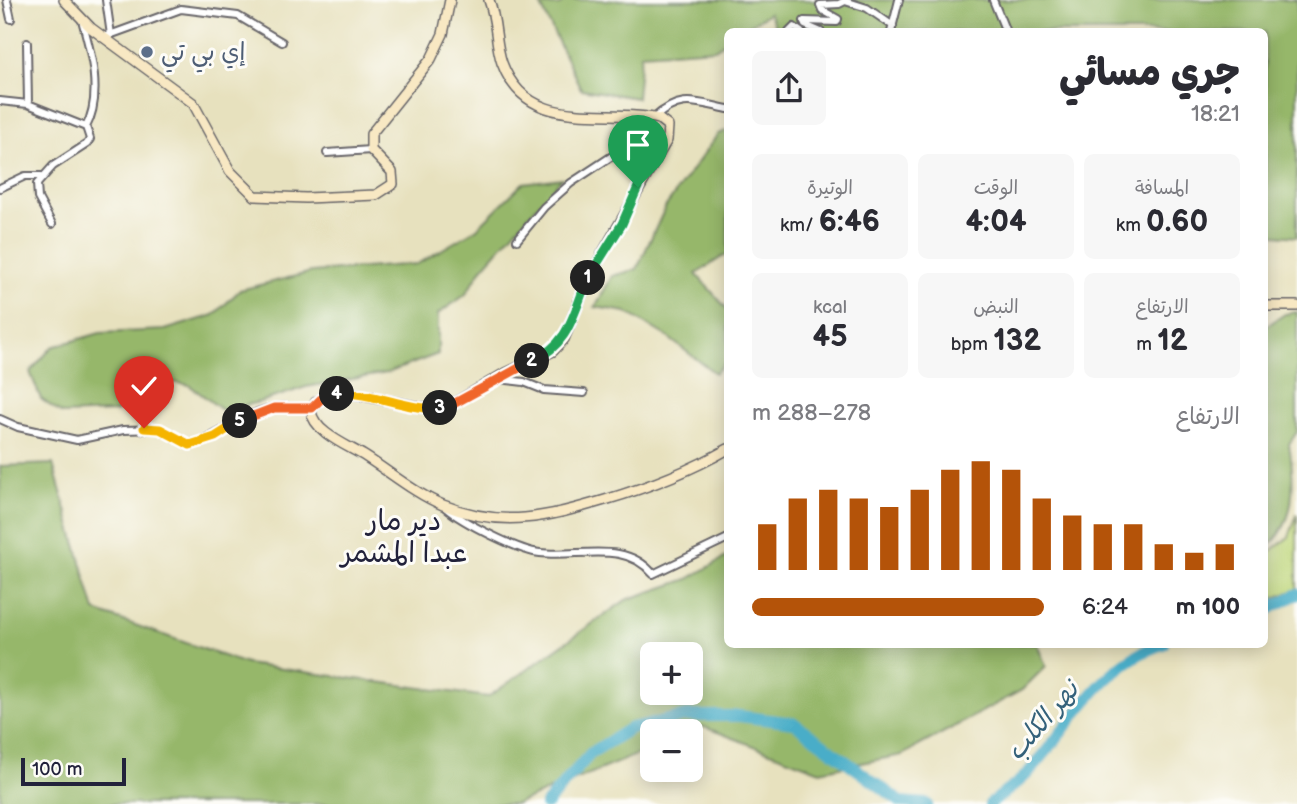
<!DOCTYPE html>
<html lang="ar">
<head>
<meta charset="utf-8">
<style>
  body { margin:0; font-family:"Balsamiq Sans","Playpen Sans Arabic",sans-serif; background:#f7f7f7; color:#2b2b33; direction:rtl; height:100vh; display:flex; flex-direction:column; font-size:26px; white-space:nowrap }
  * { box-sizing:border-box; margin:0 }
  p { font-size:23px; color:#7c7c81 }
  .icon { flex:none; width:38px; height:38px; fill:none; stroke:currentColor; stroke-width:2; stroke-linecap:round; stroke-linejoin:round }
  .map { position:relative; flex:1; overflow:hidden; direction:ltr }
  .panel { position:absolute; left:724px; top:28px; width:544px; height:620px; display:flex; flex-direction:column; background:#fff; border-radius:10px; box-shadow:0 4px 18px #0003; direction:rtl }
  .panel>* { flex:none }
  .buttons { position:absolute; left:640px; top:642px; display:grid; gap:14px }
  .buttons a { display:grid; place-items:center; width:63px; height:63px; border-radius:10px; background:#fff; box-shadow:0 4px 18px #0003; font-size:35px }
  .scale { position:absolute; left:21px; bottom:18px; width:105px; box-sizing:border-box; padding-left:7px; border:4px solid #22223b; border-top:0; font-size:19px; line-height:24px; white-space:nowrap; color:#22223b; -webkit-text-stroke:5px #fdfcf7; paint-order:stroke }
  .pin { position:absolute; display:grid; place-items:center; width:60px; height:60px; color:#fff; margin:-72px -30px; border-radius:50% 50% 50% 0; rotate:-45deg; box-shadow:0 0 7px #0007 }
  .pin .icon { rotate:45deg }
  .km { position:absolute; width:35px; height:35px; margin:-18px; border-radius:50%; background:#222; color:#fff; font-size:19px; line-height:35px; text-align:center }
  .round { display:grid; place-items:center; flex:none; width:74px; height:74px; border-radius:10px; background:#f7f7f7 }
  .head { display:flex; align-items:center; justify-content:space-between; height:119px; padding:0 28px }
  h1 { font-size:38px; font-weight:800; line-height:52px }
  .stats { display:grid; grid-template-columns:repeat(3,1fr); gap:10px; height:119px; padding:7px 28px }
  .stats div { display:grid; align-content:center; border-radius:10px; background:#f7f7f7; text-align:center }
  .stats b { font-size:30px; font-weight:800 }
  .stats small { font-size:19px; font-weight:400 }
  .stats p { font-size:19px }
  .chart { height:196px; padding:14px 28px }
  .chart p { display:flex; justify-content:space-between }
  .chart svg { width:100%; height:126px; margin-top:7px; stroke:#b45309; stroke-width:6 }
  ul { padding:0 28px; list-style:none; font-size:23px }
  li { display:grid; grid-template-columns:112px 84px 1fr; align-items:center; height:52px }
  li i { height:18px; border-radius:9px; background:#b45309 }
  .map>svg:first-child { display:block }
</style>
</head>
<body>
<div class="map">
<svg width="1297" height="804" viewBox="0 0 1297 804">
  <rect width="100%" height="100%" fill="#fdfcf7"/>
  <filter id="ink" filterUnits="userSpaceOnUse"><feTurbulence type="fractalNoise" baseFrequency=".0143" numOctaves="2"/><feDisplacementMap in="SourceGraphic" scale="14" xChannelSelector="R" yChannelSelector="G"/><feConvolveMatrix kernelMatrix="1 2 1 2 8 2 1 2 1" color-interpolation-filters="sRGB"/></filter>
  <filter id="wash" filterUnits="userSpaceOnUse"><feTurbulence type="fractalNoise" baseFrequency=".00686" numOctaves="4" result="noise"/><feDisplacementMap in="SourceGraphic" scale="28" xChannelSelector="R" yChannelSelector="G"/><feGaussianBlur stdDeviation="1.57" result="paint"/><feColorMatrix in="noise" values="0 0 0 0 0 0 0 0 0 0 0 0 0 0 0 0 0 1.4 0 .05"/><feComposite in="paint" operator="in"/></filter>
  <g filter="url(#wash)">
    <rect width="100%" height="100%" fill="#e7e1be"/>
    <path fill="#bed67a" stroke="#707c5a" stroke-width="2" d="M1297,514v75l-32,13v-46l24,-19z"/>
    <path fill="#96b76a" stroke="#5c6c52" stroke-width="2" fill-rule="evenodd" d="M567,0h730v237l-32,-3v-202h-487l-9,-19 -28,18 -13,1v8l-13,9 -74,5 -4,44 -56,-9 -40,-83 19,-1z
      M728,130v123l-32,21 32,36v50l-13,13 -49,-37 -40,-24 -31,-5 17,-31 25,-7 29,-63 52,-72z
      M562,178l-79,89 -18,28 -27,19v40l-51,19 -81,14 -46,15 -38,8 -33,-25 -34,-6 -39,33 -54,2 -21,-15 -11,-27 22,-25 48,-14 65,-3 49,-15 26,-25 72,-18 105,-8 58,-34 48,-47z
      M1297,312v120l-8,12c6,37 8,83 -24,104v-221l20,-13z
      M53,464l42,147 151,53 242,33 138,-97 62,-21 40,-23v88h309l9,22 -24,24 -120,65 -82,16 -116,-44 -13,5h-38v16l-137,56h-516v-338zM653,654h38v39h-38z"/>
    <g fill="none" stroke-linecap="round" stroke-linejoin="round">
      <path stroke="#49adc8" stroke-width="12" d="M1265,611l32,-17
        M546,804l45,-51 40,-25 55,-12h53l55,7 107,79 26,2
        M990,804c12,-10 27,-19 38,-31 41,-44 73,-110 135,-129"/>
    </g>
  </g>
  <g filter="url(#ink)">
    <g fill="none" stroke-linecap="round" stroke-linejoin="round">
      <defs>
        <path id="street" d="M7,0l4,19
          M106,0l5,35
          M993,0l13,32
          M789,32l5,-5 7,5
          M821,32l-16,-7 -1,-4 33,1 1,-3 -16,-9 -2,-5 19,-1 6,-3 22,7 26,18
          M891,32l8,-32
          M104,37l77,-28 57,7 44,26
          M27,43l1,61
          M0,101l28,3 58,23c17,-32 5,-75 -4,-107
          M654,118c28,-25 42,-15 74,-9
          M327,153l44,-3
          M0,188l25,-12h16
          M52,224l-14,-26 -1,-14 16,-18 34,-22 3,-5 -4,-12
          M517,240l27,-33 27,-24 70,-46 6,-10 -1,-10
          M498,379l26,3 20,8 40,3
          M0,419l18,8 59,13 46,-10 37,-1 30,16c31,-8 56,-35 88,-38 11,-1 23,1 34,1
          M446,508c16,14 73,43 94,45 38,5 85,-14 113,21l75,-36"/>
        <path id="secondary" d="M64,0l27,28 102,75 37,68 25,25 51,2 70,-3 17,-11 -1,-12 -21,-22v-16l60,-75 12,-25 7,-34
          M489,0c8,21 6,43 13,63 26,71 102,44 157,56l9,7 -1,14 -79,139 -24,60 -11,12 -51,24 -56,33 -27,-1 -68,-14 -24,3 -11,6 -5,9c3,22 38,35 55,46 25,16 50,37 77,48 59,24 105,12 162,-5 44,-13 83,-28 123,-51
          M1265,306h32"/>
      </defs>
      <use href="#street" stroke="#676569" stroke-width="10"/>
      <use href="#secondary" stroke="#676569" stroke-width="12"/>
      <use href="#street" stroke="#fff" stroke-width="6"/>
      <use href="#secondary" stroke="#f8e8c3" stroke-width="9"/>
    </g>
  </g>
  <g fill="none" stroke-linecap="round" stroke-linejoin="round" filter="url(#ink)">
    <defs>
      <path id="split-1" d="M588,278l34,-54 16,-37"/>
      <path id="split-2" d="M532,361c38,-17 41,-47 56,-83"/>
      <path id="split-3" d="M440,408h6l86,-47"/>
      <path id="split-4" d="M337,394c35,-4 68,17 103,14"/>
      <path id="split-5" d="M240,421l34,-13h38l9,-9 16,-5"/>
      <path id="split-6" d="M144,428l16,1 30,16 25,-8 25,-16"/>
    </defs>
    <use href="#split-1" stroke="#fff" stroke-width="14"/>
    <use href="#split-2" stroke="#fff" stroke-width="14"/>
    <use href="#split-3" stroke="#fff" stroke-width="14"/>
    <use href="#split-4" stroke="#fff" stroke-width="14"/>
    <use href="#split-5" stroke="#fff" stroke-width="14"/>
    <use href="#split-6" stroke="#fff" stroke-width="14"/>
    <use href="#split-1" stroke="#22a559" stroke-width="9"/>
    <use href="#split-2" stroke="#22a559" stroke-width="9"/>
    <use href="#split-3" stroke="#f0652b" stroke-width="9"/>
    <use href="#split-4" stroke="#f5b400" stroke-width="9"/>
    <use href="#split-5" stroke="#f0652b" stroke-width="9"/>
    <use href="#split-6" stroke="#f5b400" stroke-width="9"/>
  </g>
  <circle fill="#5c6f8a" stroke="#fdfcf7" stroke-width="2.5" cx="147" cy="52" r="7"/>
  <g text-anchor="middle" stroke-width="6" stroke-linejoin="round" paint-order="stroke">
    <g font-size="24" fill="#4e5e75" stroke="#fdfcf7" text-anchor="start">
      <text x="161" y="60">إي بي تي</text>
    </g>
    <g font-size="26" font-style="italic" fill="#34617a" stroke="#fdfcf7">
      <text transform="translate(1042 720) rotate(-49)" y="9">نهر الكلب</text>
    </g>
    <g font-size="28" fill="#22223b" stroke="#fdfcf7">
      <text x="404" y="530">دير مار<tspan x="404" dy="32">عبدا المشمر</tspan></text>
    </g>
  </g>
</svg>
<div class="buttons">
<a>+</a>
<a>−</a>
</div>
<div class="scale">100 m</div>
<div class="pin" style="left:638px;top:187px;background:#1e9e55"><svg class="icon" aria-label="arrive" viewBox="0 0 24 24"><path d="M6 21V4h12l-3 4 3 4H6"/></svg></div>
<div class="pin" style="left:144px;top:428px;background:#d93025"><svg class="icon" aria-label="check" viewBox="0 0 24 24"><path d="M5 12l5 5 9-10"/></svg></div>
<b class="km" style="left:588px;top:278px">1</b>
<b class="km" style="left:532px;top:361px">2</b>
<b class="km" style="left:440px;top:408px">3</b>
<b class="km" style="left:337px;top:394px">4</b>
<b class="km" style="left:240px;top:421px">5</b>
<section class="panel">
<div class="head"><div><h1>جري مسائي</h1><p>18:21</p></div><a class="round"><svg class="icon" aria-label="share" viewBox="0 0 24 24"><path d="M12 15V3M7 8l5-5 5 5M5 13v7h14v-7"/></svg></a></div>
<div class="stats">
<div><p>المسافة</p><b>0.60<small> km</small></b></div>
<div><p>الوقت</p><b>4:04</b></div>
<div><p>الوتيرة</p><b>6:46<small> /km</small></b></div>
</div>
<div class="stats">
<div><p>الارتفاع</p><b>12<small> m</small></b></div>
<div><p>النبض</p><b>132<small> bpm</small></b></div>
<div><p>kcal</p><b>45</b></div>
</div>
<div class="chart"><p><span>الارتفاع</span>278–288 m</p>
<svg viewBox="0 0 160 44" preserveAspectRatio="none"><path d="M5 44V28M15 44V19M25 44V16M35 44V19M45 44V22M55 44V16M65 44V9M75 44V6M85 44V9M95 44V19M105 44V25M115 44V28M125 44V28M135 44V35M145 44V38M155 44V35"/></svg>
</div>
<ul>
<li><b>100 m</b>6:24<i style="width:100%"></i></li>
</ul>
</section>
</div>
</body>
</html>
